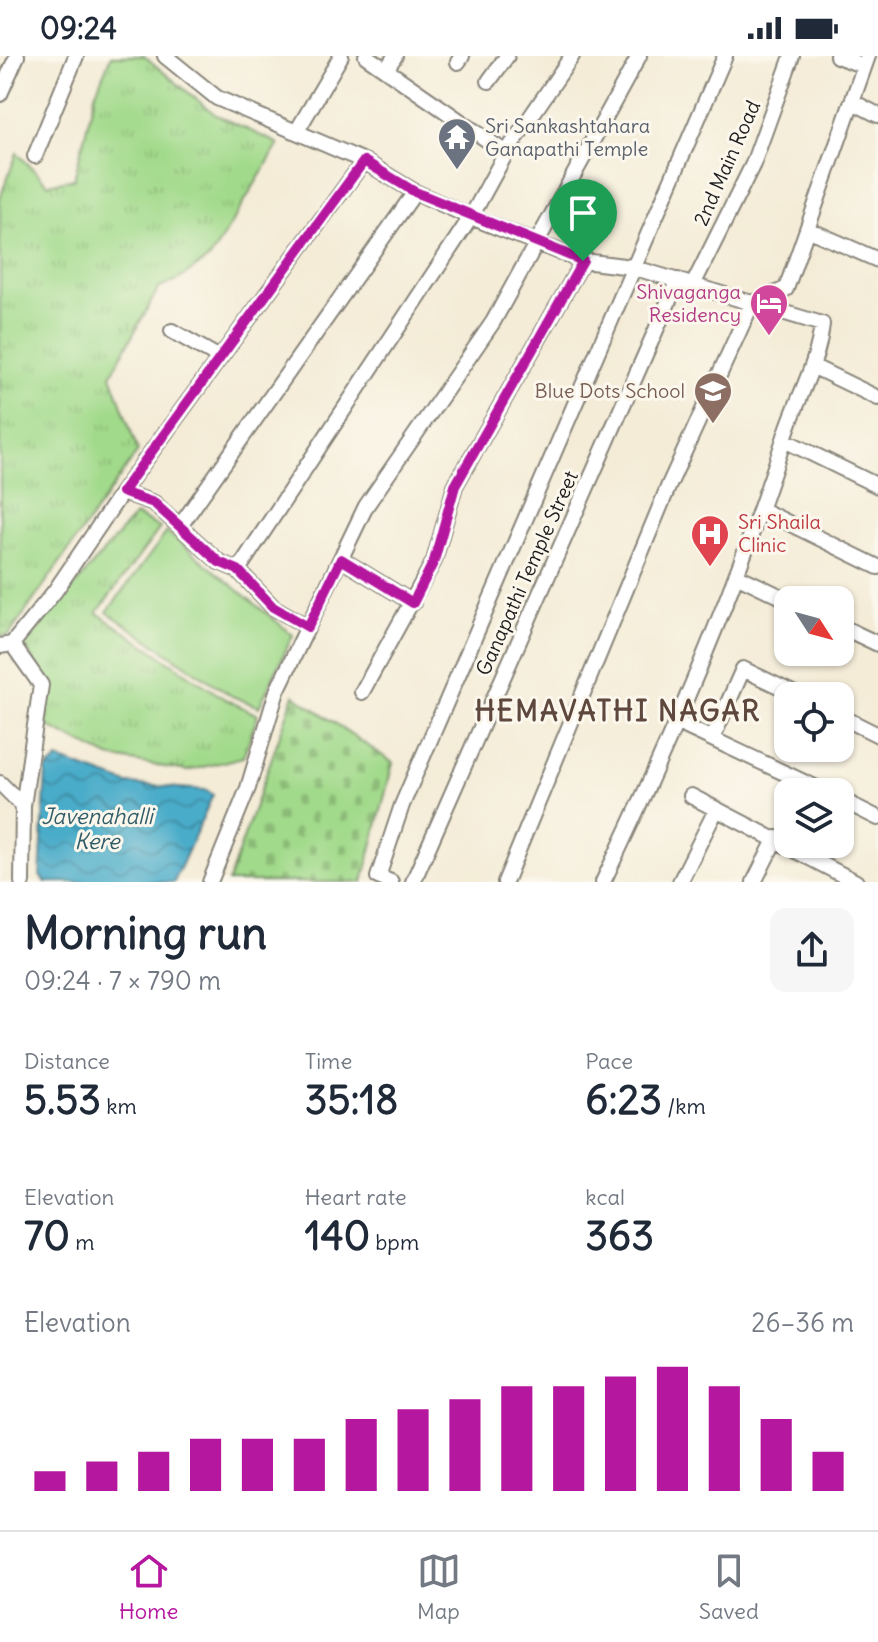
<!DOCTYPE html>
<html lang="en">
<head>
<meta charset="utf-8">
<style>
  body { margin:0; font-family:Delius,sans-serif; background:#f6f6f7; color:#1f2937; height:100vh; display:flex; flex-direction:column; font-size:30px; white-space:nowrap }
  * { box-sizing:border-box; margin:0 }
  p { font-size:26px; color:#747a83 }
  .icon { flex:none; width:44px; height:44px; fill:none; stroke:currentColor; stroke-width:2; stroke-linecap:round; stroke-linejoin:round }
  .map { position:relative; height:826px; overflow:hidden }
  .panel { display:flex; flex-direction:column; background:#fff; flex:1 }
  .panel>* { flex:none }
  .needle { width:52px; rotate:126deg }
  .fabs { position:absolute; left:774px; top:530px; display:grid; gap:16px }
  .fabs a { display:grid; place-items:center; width:80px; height:80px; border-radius:16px; background:#fff; box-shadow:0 2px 6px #0004; font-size:40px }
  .pin { position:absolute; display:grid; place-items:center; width:68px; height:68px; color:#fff; margin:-82px -34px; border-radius:50% 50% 50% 0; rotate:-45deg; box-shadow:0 0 8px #0007 }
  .pin .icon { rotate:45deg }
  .round { display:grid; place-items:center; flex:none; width:84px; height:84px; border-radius:16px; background:#f6f6f7 }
  .overview { display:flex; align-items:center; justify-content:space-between; height:136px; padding:0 24px }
  h1 { font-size:44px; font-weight:700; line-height:60px }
  .stats { display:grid; grid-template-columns:repeat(3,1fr); gap:12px; height:136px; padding:8px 24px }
  .stats div { display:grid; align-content:center }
  .stats b { font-size:40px; font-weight:700 }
  .stats small { font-size:22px; font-weight:400 }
  .stats p { font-size:22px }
  .chart { height:224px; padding:16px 24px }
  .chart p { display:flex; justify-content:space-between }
  .chart svg { width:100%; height:144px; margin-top:8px; stroke:#b5179e; stroke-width:6 }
  .status { display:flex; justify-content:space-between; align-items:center; height:56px; padding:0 40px; background:#fff; direction:ltr }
  .status svg { height:22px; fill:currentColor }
  .tabs { display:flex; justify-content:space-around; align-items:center; height:112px; border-top:2px solid #e0e1e3; background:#fff; font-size:22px; color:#747a83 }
  .tabs a { display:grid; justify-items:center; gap:4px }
  .tabs .selected { color:#b5179e }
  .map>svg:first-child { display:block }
</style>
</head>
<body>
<div class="status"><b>09:24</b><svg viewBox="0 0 49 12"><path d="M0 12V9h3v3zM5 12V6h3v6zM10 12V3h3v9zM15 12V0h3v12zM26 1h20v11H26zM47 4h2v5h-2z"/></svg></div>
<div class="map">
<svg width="878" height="826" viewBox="0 0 878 826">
  <defs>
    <pattern id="grass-tufts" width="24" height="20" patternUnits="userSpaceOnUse" patternTransform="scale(2)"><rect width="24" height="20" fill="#a2da8b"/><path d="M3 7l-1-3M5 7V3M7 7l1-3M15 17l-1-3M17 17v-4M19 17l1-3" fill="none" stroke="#8bba77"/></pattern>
    <pattern id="cemetery-stones" width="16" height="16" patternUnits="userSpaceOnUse" patternTransform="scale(2)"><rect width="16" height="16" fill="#a2da8b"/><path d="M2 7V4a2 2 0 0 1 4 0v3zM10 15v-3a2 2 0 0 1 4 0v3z" fill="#8bba77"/></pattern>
    <pattern id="water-waves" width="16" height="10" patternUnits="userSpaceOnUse" patternTransform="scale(2)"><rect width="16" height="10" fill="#4aacc9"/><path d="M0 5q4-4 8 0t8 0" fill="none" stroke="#3d8ba2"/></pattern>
  </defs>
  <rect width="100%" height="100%" fill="#fbf7ec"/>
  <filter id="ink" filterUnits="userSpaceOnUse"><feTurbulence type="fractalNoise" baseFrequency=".0125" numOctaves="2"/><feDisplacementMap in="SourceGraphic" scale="16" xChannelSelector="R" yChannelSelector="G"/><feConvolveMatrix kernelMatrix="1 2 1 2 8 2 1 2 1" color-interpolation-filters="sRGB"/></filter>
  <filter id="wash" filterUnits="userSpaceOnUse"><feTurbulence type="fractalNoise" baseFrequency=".006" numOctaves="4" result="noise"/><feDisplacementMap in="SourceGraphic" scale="32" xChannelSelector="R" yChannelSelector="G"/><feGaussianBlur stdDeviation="1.8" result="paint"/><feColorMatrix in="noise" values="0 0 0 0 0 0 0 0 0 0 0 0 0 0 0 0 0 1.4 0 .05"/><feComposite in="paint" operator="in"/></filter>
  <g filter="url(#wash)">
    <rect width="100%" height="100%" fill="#f4ecd7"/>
    <path fill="url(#grass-tufts)" stroke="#5f7b54" stroke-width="2" d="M111,0h33l72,59 63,29 -68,113 -30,21 -23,11 -47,86 27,76 -129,184 -9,1v-438l17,-45 31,31 26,-5 21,-85z
      M135,459l25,13 -63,85 128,86 33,16 -15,42 -56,14 -78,-14 -62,-31 1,-42 -24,-39z"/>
    <path fill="url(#cemetery-stones)" stroke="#5f7b54" stroke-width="2" d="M294,639l99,68 -30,119h-135z"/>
    <path fill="#a2da8b" stroke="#5f7b54" stroke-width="2" d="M167,476l126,103 -34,72 -27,-11 -125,-84z"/>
    <path fill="url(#water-waves)" stroke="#336472" stroke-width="2" d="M58,703l70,25 77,6 8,5 -39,87h-128l-6,-6 6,-106z"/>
  </g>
  <g filter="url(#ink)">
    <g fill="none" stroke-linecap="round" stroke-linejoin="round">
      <defs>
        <path id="street" d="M165,0l52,42 147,63 51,31 56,25 112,44 49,6 120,36 34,-14 82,-233
          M366,0l140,97
          M837,0l27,10
          M458,6l4,-6
          M386,14l9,-14
          M489,25l18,-25
          M0,38l17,-38
          M853,46l25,13
          M297,75l44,-75
          M35,100l41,-100
          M807,173l71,31
          M694,227l59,-119 39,-108
          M172,275l46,26
          M812,310l66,32
          M784,384l94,46
          M122,436l242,-331
          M762,454l116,57
          M180,470l235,-334
          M341,503l72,44
          M238,514l35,37 35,20
          M736,519l52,25
          M840,570l38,18
          M12,588l29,41 -18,121
          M0,590l12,-2 43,-53 67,-99 32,11 65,59 19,8 233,-353 35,-64 66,-97
          M362,636l72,-131 21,-75 128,-225
          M840,660l38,19
          M678,667l147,69
          M713,681l30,-68 56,27
          M0,727l23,23 -1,76
          M691,740l165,86
          M840,743l38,19
          M210,826l38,-94 29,-97 89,-185 127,-184 146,-266
          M391,826l-13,-5 24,-72 323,-749
          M413,826l265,-602
          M505,826l164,-397 83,-182 70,21c-4,39 -24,73 -36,109 -49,154 -113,303 -183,449
          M680,826l36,-72
          M754,826l22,-44"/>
      </defs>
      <use href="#street" stroke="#88847a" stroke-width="18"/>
      <use href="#street" stroke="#fff" stroke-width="14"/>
    </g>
  </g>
  <g fill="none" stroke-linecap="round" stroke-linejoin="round" filter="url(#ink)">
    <defs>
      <path id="route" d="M364,105l51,31 168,69 -128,225 -21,75 -21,42 -72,-44 -33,68 -35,-20 -35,-37 -19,-8 -65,-59 -32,-11z"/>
    </defs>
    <use href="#route" stroke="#fff" stroke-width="16"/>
    <use href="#route" stroke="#b5179e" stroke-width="10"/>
  </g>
  <defs>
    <symbol id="temple-pin" viewBox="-11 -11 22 30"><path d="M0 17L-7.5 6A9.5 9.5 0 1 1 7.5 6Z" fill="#6b7280" stroke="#fbf7ec"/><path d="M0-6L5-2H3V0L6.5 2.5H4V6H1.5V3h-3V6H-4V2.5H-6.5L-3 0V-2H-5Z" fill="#fff"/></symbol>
    <symbol id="hotel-pin" viewBox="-11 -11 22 30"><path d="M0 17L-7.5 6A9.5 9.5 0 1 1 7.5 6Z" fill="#d1479c" stroke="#fbf7ec"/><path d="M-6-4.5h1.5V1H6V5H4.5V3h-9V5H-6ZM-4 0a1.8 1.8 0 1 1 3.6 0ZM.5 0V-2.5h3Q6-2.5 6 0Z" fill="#fff"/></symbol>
    <symbol id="school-pin" viewBox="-11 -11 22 30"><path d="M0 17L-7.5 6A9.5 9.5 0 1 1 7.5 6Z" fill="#8d6e63" stroke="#fbf7ec"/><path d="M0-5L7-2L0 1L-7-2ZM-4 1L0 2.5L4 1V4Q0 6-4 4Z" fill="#fff"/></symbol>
    <symbol id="hospital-pin" viewBox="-11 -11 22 30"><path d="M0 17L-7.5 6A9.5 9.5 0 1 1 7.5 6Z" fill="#e0444e" stroke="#fbf7ec"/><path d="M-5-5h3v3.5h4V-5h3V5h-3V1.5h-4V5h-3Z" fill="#fff"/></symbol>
  </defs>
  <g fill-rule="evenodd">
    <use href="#temple-pin" x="435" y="59" width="44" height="60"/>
    <use href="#hotel-pin" x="747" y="225" width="44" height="60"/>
    <use href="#school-pin" x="691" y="313" width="44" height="60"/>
    <use href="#hospital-pin" x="688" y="456" width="44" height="60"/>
  </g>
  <g text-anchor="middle" stroke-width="6" stroke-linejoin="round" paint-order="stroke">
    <g font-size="20" fill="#5b616d" stroke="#fbf7ec" text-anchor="start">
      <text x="485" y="77">Sri Sankashtahara<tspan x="485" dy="23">Ganapathi Temple</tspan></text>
    </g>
    <g font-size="20" fill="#1c1c1c" stroke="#fbf7ec">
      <text transform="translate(727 107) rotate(-66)" y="7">2nd Main Road</text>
      <text transform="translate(527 517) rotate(-66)" y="7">Ganapathi Temple Street</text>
    </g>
    <g font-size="20" fill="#b23c85" stroke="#fbf7ec" text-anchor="end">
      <text x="741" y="243">Shivaganga<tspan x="741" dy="23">Residency</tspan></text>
    </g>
    <g font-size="20" fill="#785e54" stroke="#fbf7ec" text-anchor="end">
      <text x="685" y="342">Blue Dots School</text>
    </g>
    <g font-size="20" fill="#be3a42" stroke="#fbf7ec" text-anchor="start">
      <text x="738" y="473">Sri Shaila<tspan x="738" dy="23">Clinic</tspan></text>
    </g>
    <g font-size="22" font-style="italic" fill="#315d6a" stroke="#fbf7ec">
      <text x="97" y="768">Javenahalli<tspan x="97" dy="25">Kere</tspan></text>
    </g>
    <g font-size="28" font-weight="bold" letter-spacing="2" fill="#5e473d" stroke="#fbf7ec">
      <text x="618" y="665">HEMAVATHI NAGAR</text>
    </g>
  </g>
</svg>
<div class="fabs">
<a><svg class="needle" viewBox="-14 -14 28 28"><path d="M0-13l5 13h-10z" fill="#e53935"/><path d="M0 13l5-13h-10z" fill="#747a83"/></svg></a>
<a><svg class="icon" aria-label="locate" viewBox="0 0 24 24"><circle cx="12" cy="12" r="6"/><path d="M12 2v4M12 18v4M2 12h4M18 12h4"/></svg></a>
<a><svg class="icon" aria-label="layers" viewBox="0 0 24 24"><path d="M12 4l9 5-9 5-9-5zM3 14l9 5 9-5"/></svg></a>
</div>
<div class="pin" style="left:583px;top:205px;background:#1e9e55"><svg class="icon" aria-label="arrive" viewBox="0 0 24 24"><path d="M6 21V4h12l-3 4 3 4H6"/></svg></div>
</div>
<section class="panel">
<div class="overview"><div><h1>Morning run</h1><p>09:24 · 7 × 790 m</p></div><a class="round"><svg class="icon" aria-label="share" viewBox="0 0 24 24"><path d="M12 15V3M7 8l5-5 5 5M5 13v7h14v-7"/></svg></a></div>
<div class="stats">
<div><p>Distance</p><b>5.53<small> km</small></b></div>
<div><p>Time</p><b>35:18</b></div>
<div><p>Pace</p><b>6:23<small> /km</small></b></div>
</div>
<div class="stats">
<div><p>Elevation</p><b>70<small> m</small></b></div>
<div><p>Heart rate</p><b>140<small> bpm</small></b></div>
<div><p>kcal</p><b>363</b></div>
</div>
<div class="chart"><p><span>Elevation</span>26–36 m</p>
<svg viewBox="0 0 160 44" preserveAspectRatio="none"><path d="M5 44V38M15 44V35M25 44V32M35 44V28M45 44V28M55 44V28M65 44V22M75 44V19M85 44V16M95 44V12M105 44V12M115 44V9M125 44V6M135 44V12M145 44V22M155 44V32"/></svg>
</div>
</section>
<nav class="tabs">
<a class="selected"><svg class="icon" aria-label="home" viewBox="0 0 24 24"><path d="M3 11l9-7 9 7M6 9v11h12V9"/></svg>Home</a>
<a><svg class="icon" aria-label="map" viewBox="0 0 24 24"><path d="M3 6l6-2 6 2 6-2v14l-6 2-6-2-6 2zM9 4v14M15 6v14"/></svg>Map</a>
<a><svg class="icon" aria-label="saved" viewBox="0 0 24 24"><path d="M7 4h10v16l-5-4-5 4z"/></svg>Saved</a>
</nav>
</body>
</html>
